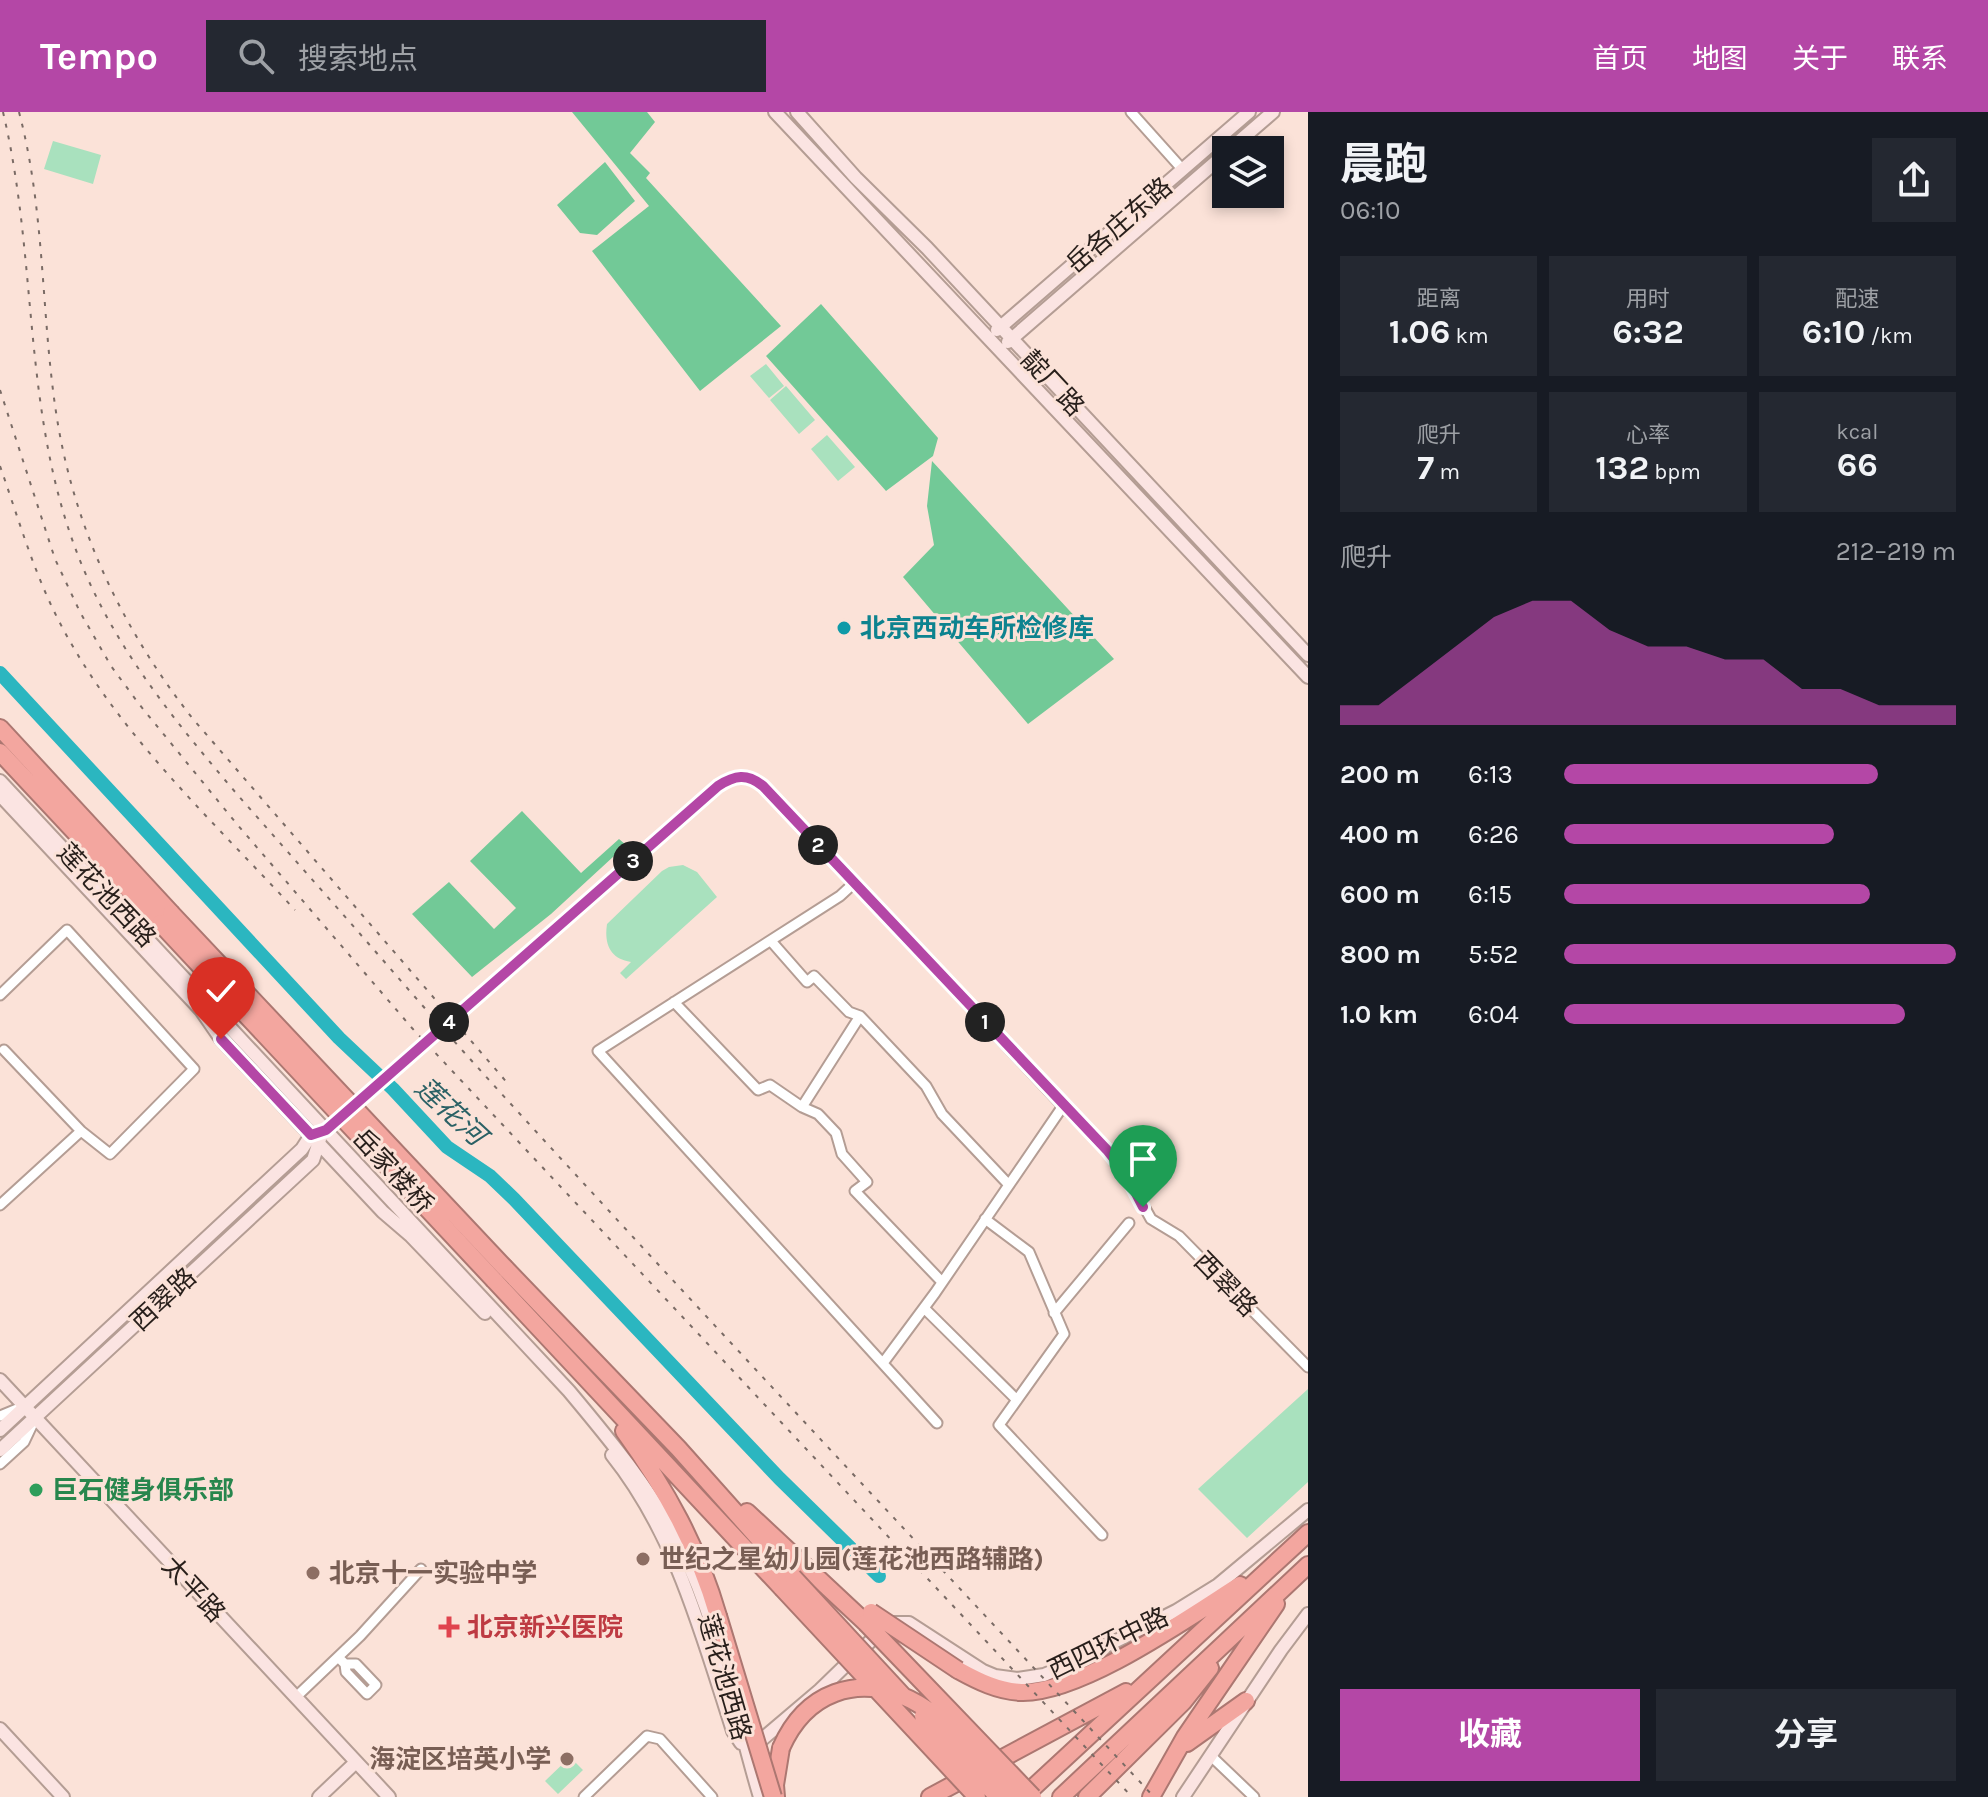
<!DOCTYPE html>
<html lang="zh">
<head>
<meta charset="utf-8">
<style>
  body { margin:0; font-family:Karla,"Noto Sans SC",sans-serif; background:#242831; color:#f1f3f6; height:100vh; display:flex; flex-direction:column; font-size:30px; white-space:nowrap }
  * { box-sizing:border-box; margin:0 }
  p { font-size:26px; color:#9ea1a6 }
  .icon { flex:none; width:44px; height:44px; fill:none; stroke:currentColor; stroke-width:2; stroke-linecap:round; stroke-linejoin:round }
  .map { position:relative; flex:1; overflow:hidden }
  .panel { display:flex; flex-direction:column; background:#171b24; width:680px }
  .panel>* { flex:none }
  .tools { position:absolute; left:1212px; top:24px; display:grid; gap:16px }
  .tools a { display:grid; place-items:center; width:72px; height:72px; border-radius:0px; background:#171b24; box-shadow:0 4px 12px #0003; font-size:40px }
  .pin { position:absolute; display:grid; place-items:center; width:68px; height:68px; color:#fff; margin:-82px -34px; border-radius:50% 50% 50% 0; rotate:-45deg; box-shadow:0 0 8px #0007 }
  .pin .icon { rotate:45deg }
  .km { position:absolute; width:40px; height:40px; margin:-20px; border-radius:50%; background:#222; color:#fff; font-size:22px; line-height:40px; text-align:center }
  .round { display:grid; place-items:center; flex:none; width:84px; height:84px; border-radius:0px; background:#242831 }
  .summary { display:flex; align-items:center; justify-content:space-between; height:136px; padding:0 32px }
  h1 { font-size:44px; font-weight:700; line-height:60px }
  .figures { display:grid; grid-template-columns:repeat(3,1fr); gap:12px; height:136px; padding:8px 32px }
  .figures div { display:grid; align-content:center; border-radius:0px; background:#242831; text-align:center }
  .figures b { font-size:34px; font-weight:700 }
  .figures small { font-size:22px; font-weight:400 }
  .figures p { font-size:22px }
  .chart { height:224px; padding:16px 32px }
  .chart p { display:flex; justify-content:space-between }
  .chart svg { width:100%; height:144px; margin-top:8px; fill:#b447a6; opacity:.7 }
  .button { display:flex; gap:16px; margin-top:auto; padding:16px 32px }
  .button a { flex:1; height:92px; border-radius:0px; background:#b447a6; color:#fff; font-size:32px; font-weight:700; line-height:92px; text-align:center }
  .button a+a { background:#242831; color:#f1f3f6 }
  ul { padding:0 32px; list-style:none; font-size:26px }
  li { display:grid; grid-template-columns:128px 96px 1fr; align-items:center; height:60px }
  li i { height:20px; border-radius:10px; background:#b447a6 }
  header { display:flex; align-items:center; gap:48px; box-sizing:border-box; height:112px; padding:0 40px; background:#b447a6; color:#fff }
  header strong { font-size:38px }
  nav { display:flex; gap:44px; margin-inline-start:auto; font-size:28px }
  .search { width:560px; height:72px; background:#242831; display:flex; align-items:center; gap:20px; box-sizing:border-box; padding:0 28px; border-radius:0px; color:#9ea1a6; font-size:30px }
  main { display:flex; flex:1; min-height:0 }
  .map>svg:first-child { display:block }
</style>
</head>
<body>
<header>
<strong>Tempo</strong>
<div class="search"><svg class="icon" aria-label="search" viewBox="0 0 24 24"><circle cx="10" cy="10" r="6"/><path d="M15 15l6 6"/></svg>搜索地点</div>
<nav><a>首页</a><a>地图</a><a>关于</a><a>联系</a></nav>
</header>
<main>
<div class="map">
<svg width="1308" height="1685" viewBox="0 0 1308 1685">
  <rect width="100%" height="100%" fill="#fbe2d8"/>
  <path fill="#a9e1be" d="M53,29l48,14 -8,29 -49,-15z
    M766,252l18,22 -15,12 -19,-22z
    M786,274l29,34 -16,14 -29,-34z
    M827,323l28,32 -17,14 -27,-32z
    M683,753l14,7 20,25 -91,82 -6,-6 11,-11c-21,-3 -27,-18 -24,-38l55,-53 7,-4z
    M1308,1277v93l-61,56 -49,-49z
    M570,1645l13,13 -25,24 -13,-13z"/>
  <path fill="#72c997" d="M572,0h75l8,10 -25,31 20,20 -4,5 135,148 -81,65 -108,-140 57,-45z
    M605,50l30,39 -38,34 -17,-2 -23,-28z
    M821,192l117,134 -5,18 -47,35 -120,-135z
    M932,349l182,198 -86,65 -125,-147 31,-32 -7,-39z
    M522,699l59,62 38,-34 7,6 -75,69 -79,63 -60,-63 37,-32 45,47 22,-21 -46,-47z"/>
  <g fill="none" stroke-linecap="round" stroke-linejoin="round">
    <path stroke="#2bb6c0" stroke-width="14" d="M0,561l339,365 54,51 54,58 43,29 24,23 265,279 100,98"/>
    <defs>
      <path id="street" d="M1131,0l52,58
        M853,772l-13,12 -242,155 339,372
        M771,829l36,41 7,-6 35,36 11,4 66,70 16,28 67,71
        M0,883l67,-65 127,139 -84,85 -29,-23 -81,74
        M674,890l84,88 12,-5 32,22 58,-91
        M4,938l77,81
        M802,995l16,7 18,19 6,21 25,28 -12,9 87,91
        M326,1018l392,-344c17,-10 29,-13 45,0l300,320 44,44 19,24 25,45 28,17 129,131
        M985,1107l44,33 35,82 -65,91 103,110
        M924,1196l93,92
        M1054,1201l75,-90
        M883,1251l52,-70 128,-187
        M0,1304l22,-9
        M0,1352l24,-22 9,-19
        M338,1545l7,7 1,8 21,22 9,-9 -20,-21h-11
        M296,1585l64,-61 61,-67
        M1210,1643l44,42
        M584,1685l63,-61 13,3 52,58"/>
      <path id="secondary" d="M775,0l533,565
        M797,0l59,66 71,70 381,407
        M1229,38l44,-38
        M997,218l252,-218
        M1008,230l218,-189
        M0,669l569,610c41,49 81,97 111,155 39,77 55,168 80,251
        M0,683l201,215 20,29 162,173 28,24 74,77
        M0,1268l389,417
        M0,1318l302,-281 9,-14 4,-1
        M0,1338l313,-290 7,-21
        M612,1343c64,80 90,180 121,276l8,12
        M0,1617l63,68
        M753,1635l67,-57 66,-64 8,-3h15l74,48 12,5 23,3 26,-4 28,-12 104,-52 42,-26 90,-75
        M319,1685l37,-35
        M1183,1685l98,-147 27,-36"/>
      <path id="highway" d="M0,616l171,185
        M0,640l160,171
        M505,1156l173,180 115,129
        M494,1168l288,308
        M624,1319c42,58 74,116 94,185
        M747,1400l119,111
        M958,1558c20,11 40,21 63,22 59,2 167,-74 219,-107
        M1187,1631l59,-42
        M776,1685l-1,-12 6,-37
        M930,1685l196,-105
        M1023,1685l285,-264
        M1061,1685l247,-232
        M1087,1685l96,-95 27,-34
        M1151,1685l34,-60 91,-133"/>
    </defs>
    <use href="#street" stroke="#b49d94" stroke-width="13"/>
    <use href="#secondary" stroke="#b49d94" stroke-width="16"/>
    <use href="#highway" stroke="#ac7771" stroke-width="20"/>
    <use href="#street" stroke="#fff" stroke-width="9"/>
    <use href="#secondary" stroke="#fbe4e2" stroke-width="12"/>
    <use href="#highway" stroke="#f3a69f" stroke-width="16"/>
    <path stroke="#7a6b65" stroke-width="2" stroke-dasharray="4 8" stroke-linecap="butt" d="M3,0c37,156 17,314 84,465 36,81 92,149 149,216 49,56 98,111 146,166 85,99 174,194 262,290 169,183 340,365 510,548
      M19,0c26,98 22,201 37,300 17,114 66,217 137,307l317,367
      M0,278l55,169 25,53 31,54 28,38 97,119 176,205 720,769
      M0,354c19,54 34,108 61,159 57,109 151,195 234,285"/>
    <defs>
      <path id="highway-bridge" d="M171,801l334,355
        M160,811l334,357
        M793,1465l111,120
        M782,1476l195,209
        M871,1500l87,58
        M718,1504l55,181
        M866,1511l167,174
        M923,1604l75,81
        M781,1636c11,-25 27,-45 54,-55 76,-27 137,57 182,104"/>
    </defs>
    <use href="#highway-bridge" stroke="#ac7771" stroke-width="20" stroke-linecap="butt"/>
    <use href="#highway-bridge" stroke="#f3a69f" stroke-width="16"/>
  </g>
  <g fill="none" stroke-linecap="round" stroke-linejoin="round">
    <defs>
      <path id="route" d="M221,927l90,96 15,-5 392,-344c17,-11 29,-13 45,0l344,364 19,24 17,33"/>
    </defs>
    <use href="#route" stroke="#fff" stroke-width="16"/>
    <use href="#route" stroke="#b447a6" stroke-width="10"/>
  </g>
  <circle fill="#0f9aa8" stroke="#fbe2d8" stroke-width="3" cx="844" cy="516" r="8"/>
  <circle fill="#2e9e5b" stroke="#fbe2d8" stroke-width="3" cx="36" cy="1378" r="8"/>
  <g fill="#8d6e63" stroke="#fbe2d8" stroke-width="3">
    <circle cx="643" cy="1447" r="8"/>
    <circle cx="313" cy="1461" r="8"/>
    <circle cx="567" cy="1647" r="8"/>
  </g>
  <path fill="#e0444e" stroke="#fbe2d8" stroke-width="3" d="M445 1503h8v8h8v8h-8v8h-8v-8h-8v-8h8z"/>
  <g text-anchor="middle" stroke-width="6" stroke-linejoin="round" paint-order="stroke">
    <g font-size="26" fill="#281f1b" stroke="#fbe2d8">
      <text transform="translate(1119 113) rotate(-41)" y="9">岳各庄东路</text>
      <text transform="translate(1053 271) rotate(47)" y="9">靛厂路</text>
      <text transform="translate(107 783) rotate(47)" y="9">莲花池西路</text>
      <text transform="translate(393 1059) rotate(47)" y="9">岳家楼桥</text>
      <text transform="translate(1226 1172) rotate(46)" y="9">西翠路</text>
      <text transform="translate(163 1187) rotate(-43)" y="9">西翠路</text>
      <text transform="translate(194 1477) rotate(47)" y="9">太平路</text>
      <text transform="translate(1108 1531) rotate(-26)" y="9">西四环中路</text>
      <text transform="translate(725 1565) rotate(74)" y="9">莲花池西路</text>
    </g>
    <g font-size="26" font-weight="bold" fill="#0d838f" stroke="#fbe2d8" text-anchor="start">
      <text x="860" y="525">北京西动车所检修库</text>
    </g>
    <g font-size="26" font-weight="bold" fill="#27864d" stroke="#fbe2d8" text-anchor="start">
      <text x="52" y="1387">巨石健身俱乐部</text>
    </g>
    <g font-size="26" font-weight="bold" fill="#785e54" stroke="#fbe2d8" text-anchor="start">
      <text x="659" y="1456">世纪之星幼儿园(莲花池西路辅路)</text>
      <text x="329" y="1470">北京十一实验中学</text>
      <text x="551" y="1656" text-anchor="end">海淀区培英小学</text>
    </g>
    <g font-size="26" font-weight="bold" fill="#be3a42" stroke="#fbe2d8" text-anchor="start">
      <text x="467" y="1524">北京新兴医院</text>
    </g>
    <g font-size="28" font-style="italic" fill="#2b6165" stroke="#fbe2d8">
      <text transform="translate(451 999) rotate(43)" y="10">莲花河</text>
    </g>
  </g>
</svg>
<div class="tools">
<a><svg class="icon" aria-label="layers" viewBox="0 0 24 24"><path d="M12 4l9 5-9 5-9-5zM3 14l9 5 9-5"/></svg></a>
</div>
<div class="pin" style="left:1143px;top:1095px;background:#1e9e55"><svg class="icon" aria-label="arrive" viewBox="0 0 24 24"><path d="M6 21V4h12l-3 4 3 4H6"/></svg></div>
<div class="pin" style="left:221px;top:927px;background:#d93025"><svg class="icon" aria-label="check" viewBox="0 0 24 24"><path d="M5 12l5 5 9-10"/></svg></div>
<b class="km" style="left:985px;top:910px">1</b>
<b class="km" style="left:818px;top:733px">2</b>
<b class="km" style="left:633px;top:749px">3</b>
<b class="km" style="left:449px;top:910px">4</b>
</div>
<section class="panel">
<div class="summary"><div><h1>晨跑</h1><p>06:10</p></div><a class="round"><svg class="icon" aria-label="share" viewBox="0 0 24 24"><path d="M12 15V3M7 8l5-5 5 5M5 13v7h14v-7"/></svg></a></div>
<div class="figures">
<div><p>距离</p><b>1.06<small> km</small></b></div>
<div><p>用时</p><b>6:32</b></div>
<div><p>配速</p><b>6:10<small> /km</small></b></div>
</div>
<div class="figures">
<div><p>爬升</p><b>7<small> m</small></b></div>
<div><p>心率</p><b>132<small> bpm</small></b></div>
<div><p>kcal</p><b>66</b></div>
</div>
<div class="chart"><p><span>爬升</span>212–219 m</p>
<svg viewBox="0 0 160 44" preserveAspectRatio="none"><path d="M0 44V38L10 38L20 29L30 20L40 11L50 6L60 6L70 15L80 20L90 20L100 24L110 24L120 33L130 33L140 38L150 38L160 38V44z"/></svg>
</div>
<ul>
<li><b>200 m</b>6:13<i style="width:80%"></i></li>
<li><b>400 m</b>6:26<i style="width:69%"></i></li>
<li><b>600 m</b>6:15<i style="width:78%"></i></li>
<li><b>800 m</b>5:52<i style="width:100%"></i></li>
<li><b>1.0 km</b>6:04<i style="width:87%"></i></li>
</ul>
<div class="button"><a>收藏</a><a>分享</a></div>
</section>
</main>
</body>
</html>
